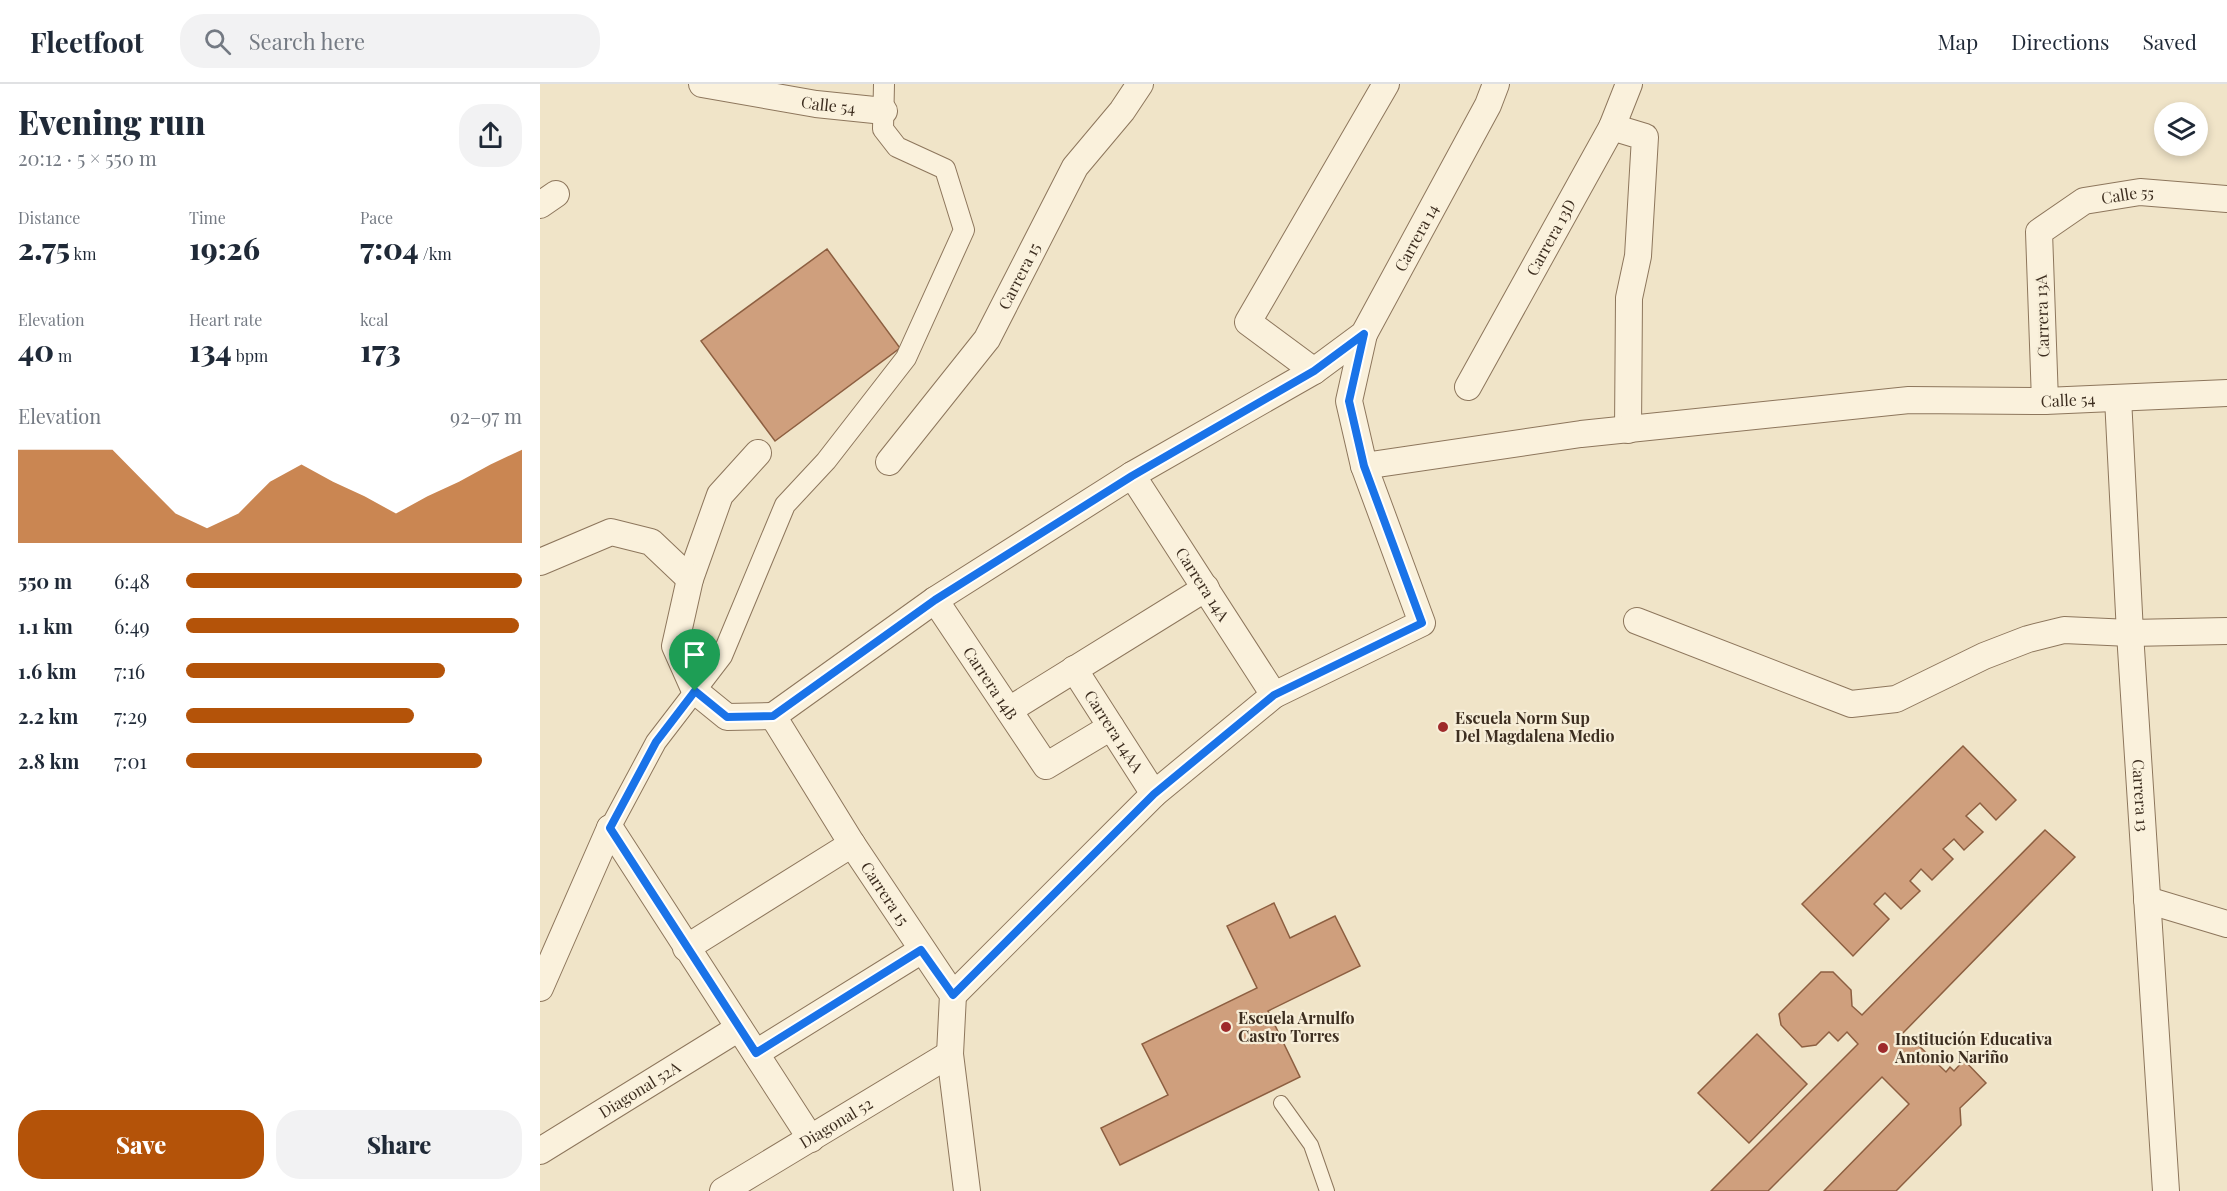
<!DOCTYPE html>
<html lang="en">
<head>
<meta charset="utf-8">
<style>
  body { margin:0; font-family:"Playfair Display",serif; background:#f2f2f3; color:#1f2937; height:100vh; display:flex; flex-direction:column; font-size:22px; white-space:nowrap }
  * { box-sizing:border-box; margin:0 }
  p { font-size:20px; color:#747a83 }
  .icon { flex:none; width:33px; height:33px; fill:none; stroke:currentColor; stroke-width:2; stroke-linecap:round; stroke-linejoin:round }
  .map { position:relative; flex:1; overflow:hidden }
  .side { display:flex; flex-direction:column; background:#fff; width:540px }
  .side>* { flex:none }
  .buttons { position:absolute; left:1614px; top:18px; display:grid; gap:12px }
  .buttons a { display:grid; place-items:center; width:54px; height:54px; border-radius:50%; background:#fff; box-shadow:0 3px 9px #0003; font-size:30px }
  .pin { position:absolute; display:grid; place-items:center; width:51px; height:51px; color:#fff; margin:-62px -26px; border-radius:50% 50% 50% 0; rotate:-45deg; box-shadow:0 0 6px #0007 }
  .pin .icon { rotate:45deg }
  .round { display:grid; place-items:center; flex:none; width:63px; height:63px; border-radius:24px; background:#f2f2f3 }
  .summary { display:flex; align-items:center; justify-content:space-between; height:102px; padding:0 18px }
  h1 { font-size:33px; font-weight:800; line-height:45px }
  .figures { display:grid; grid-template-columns:repeat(3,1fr); gap:9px; height:102px; padding:6px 18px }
  .figures div { display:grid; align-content:center }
  .figures b { font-size:30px; font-weight:800 }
  .figures small { font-size:16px; font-weight:400 }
  .figures p { font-size:16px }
  .chart { height:168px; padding:12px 18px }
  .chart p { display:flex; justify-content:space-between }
  .chart svg { width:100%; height:108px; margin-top:6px; fill:#b45309; opacity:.7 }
  .action { display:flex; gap:12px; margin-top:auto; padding:12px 18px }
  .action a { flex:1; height:69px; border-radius:24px; background:#b45309; color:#fff; font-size:24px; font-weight:800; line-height:69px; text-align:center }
  .action a+a { background:#f2f2f3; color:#1f2937 }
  ul { padding:0 18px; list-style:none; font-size:20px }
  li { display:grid; grid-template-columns:96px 72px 1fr; align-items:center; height:45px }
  li i { height:15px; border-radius:8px; background:#b45309 }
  header { display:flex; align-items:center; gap:36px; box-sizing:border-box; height:84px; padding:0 30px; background:#fff; border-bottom:2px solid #e0e1e3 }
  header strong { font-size:28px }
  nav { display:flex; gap:33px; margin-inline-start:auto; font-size:21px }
  .search { width:420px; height:54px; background:#f2f2f3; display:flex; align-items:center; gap:15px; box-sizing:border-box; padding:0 21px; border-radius:24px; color:#747a83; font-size:22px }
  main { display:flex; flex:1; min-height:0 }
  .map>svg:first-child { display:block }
</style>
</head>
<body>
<header>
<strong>Fleetfoot</strong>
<div class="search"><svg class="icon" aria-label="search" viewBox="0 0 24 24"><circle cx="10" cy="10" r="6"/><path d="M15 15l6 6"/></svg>Search here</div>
<nav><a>Map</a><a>Directions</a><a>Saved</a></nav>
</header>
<main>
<section class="side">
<div class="summary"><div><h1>Evening run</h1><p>20:12 · 5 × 550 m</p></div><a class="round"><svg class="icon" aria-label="share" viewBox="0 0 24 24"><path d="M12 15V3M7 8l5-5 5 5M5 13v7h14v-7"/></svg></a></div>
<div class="figures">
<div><p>Distance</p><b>2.75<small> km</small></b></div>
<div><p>Time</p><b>19:26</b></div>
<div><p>Pace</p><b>7:04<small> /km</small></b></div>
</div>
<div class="figures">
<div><p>Elevation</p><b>40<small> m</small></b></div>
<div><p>Heart rate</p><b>134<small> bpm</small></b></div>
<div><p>kcal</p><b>173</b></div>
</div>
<div class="chart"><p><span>Elevation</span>92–97 m</p>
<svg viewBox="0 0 160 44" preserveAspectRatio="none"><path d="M0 44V6L10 6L20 6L30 6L40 19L50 32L60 38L70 32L80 19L90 12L100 19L110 25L120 32L130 25L140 19L150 12L160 6V44z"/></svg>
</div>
<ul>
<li><b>550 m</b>6:48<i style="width:100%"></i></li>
<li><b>1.1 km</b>6:49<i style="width:99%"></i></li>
<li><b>1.6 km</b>7:16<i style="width:77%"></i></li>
<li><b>2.2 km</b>7:29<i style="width:68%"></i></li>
<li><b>2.8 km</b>7:01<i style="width:88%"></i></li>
</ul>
<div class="action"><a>Save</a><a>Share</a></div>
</section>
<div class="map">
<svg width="1687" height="1107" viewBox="0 0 1687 1107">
  <rect width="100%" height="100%" fill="#f0e4c8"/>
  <path fill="#cf9f7d" stroke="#8d5f41" stroke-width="1.5" d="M287,165l73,99 -125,93 -74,-100z
    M1423,662l53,54 -20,20 -16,-17 -14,13 17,16 -19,18 -10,-11 -11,10 10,10 -21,21 -11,-11 -11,12 10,10 -19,18 -16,-16 -11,11 15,15 -36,37 -51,-52z
    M1505,746l30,27 -173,177 11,11 3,-2 30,29 4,-5 4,4 10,-11 22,23 -26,25 1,17 -65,66h-72l85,-87 -27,-27 -114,114h-57l147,-147 -11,-12 -9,9 -9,-9 -13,13 -14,2 -21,-22 -2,-11 42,-42h12l18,18 1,16 10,9z
    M734,819l16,35 45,-22 25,50 -92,45 32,66 -180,88 -19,-37 67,-33 -26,-51 115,-56 -30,-62z
    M1217,950l50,50 -58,59 -51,-50z"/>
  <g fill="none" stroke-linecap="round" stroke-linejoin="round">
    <defs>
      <path id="service" d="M741,1019l30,42 16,46"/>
      <path id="pedestrian" d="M70,744l46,-86 66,-86 63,-151 41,-44 80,-103 58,-128 -19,-61 -48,-22 -14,-18 1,-45"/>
      <g id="minor">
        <path id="s1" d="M162,0l114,20 68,7"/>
        <path d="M1072,43l33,10 -7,119 -9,42 -1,132"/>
        <path d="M0,121l16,-11"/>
        <path d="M824,250l-15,67 15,65"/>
        <path d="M774,287l-66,-49 138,-238"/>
        <path id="s2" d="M928,303l144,-260 17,-43"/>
        <path id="s3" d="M1578,314l12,235 36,558"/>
        <path id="s4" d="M1505,317l-6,-169 45,-31 56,-9 87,7"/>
        <path d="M218,369l-38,42 -30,84 -15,67 20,45 32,26 46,-1"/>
        <path id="s5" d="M349,378l98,-123 88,-172 47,-56 18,-27"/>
        <path id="s6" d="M592,391l142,220"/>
        <path d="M0,478l71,-30 40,10 39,37"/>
        <path id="s7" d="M395,516l111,166 65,-39"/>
        <path d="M1097,537l214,83 45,-5 88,-43 44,-17 36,-9 66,3 97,-2"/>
        <path id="s8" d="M534,585l80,125"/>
        <path d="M469,626l197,-122"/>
        <path id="s9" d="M233,632l162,-116 197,-125 182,-104 50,-37 124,-229 8,-21"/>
        <path id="s10" d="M233,632l79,128 101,151 -3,59 17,137"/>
        <path d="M70,744l201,311"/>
        <path d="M1607,816l80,24"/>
        <path d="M146,864l166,-104"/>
        <path d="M0,904l70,-160"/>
        <path id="s11" d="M413,911l201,-201 120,-99 148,-72 -58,-157 217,-32 328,-34 136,1 182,-8"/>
        <path d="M216,969l166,-103"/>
        <path id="s12" d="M0,1067l199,-123"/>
        <path id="s13" d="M183,1107l227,-137"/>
      </g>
    </defs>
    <use href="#service" stroke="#8d765c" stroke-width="16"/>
    <use href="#pedestrian" stroke="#8d765c" stroke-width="22"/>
    <use href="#minor" stroke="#8d765c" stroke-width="28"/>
    <use href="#service" stroke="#faf1dc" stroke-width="14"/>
    <use href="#pedestrian" stroke="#faf1dc" stroke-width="20"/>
    <use href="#minor" stroke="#faf1dc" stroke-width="26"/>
  </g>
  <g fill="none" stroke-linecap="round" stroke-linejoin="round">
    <defs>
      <path id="route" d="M824,250l-15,67 15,65 58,157 -148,72 -120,99 -201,201 -32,-45 -165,103 -146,-225 46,-86 39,-51 32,26 46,-1 162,-116 197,-124 182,-105z"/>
    </defs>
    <use href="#route" stroke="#fff" stroke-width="12"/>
    <use href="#route" stroke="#1a73e8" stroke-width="8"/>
  </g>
  <g fill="#9e2a2b" stroke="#f7eed8" stroke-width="2">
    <circle cx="903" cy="643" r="6"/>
    <circle cx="686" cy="943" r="6"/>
    <circle cx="1343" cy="964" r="6"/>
  </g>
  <g text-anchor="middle" stroke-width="4.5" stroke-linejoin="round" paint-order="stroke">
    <g font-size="16" fill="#3d2e20" stroke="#f7eed8">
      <text dy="6" stroke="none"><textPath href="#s1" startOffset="128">Calle 54</textPath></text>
      <text dy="6" stroke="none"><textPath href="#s4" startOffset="268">Calle 55</textPath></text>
      <text dy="6" stroke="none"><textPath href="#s9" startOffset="814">Carrera 14</textPath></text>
      <text dy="6" stroke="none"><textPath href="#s2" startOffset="171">Carrera 13D</textPath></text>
      <text dy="6" stroke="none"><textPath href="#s5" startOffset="228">Carrera 15</textPath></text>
      <text transform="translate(1502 232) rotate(-92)" y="6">Carrera 13A</text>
      <text dy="6" stroke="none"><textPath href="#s11" startOffset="1480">Calle 54</textPath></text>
      <text dy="6" stroke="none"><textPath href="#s6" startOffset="130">Carrera 14A</textPath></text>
      <text dy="6" stroke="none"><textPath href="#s7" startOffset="100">Carrera 14B</textPath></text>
      <text dy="6" stroke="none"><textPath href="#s8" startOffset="74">Carrera 14AA</textPath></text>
      <text dy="6" stroke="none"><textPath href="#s3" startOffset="398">Carrera 13</textPath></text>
      <text dy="6" stroke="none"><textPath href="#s10" startOffset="210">Carrera 15</textPath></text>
      <text dy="6" stroke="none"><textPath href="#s12" startOffset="117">Diagonal 52A</textPath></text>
      <text dy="6" stroke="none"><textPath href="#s13" startOffset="132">Diagonal 52</textPath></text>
    </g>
    <g font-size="16" font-weight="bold" fill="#3d2e20" stroke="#f7eed8" text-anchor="start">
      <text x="915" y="640">Escuela Norm Sup<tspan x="915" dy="18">Del Magdalena Medio</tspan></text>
      <text x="698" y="940">Escuela Arnulfo<tspan x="698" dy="18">Castro Torres</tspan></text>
      <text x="1355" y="961">Institución Educativa<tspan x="1355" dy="18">Antonio Nariño</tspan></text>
    </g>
  </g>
</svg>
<div class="buttons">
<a><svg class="icon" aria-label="layers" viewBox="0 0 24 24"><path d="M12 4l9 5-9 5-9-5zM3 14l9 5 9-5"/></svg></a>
</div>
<div class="pin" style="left:155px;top:607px;background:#1e9e55"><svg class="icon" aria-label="arrive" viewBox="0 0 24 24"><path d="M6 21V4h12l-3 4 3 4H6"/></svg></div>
</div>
</main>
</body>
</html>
